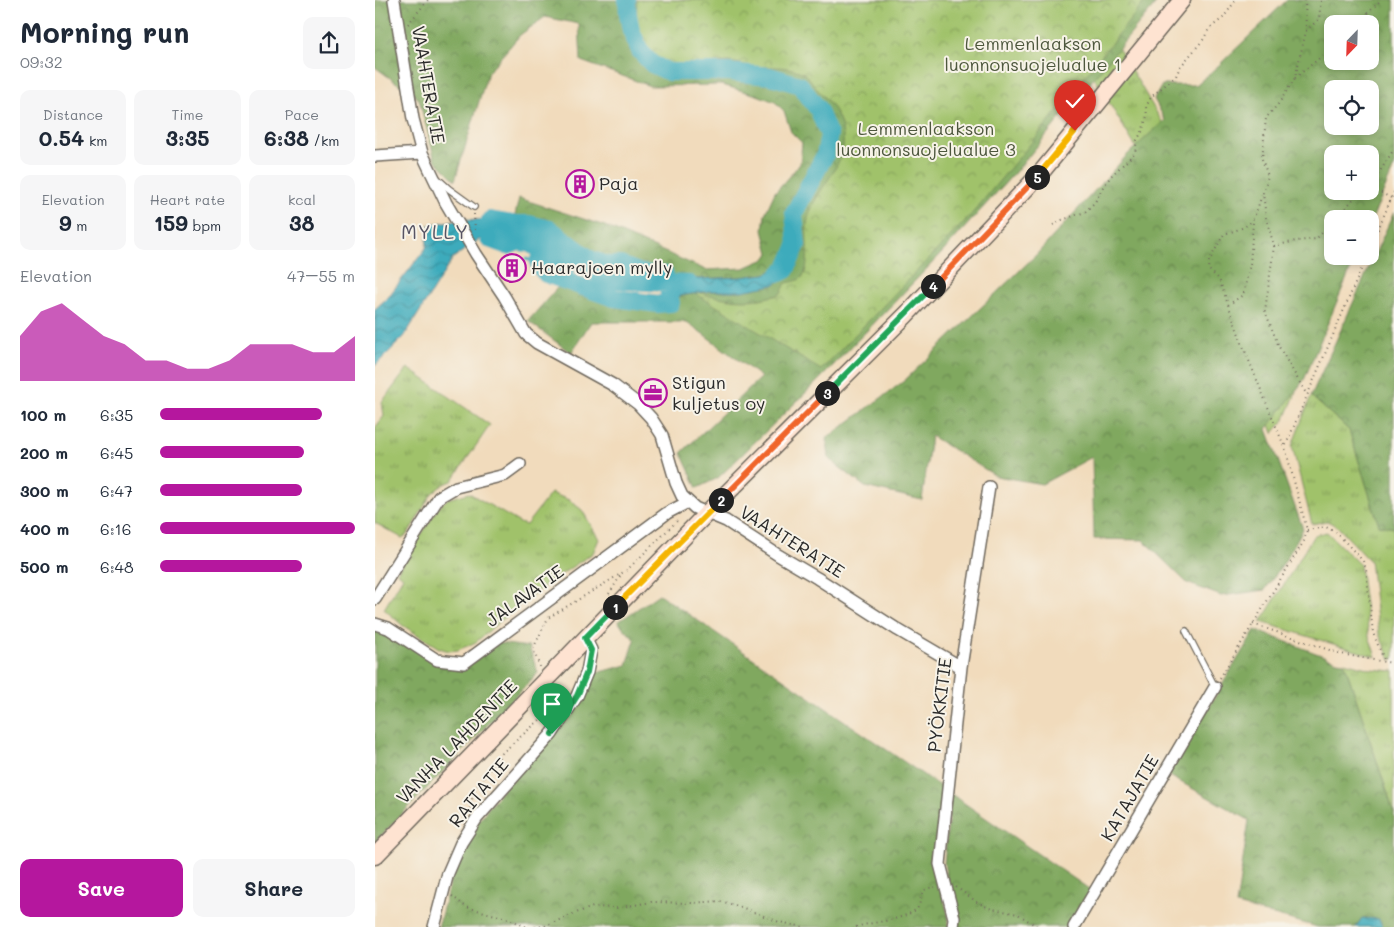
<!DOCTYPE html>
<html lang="en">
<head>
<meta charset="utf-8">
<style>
  body { margin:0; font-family:Mali,sans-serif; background:#f6f6f7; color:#1f2937; height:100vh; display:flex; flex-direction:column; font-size:19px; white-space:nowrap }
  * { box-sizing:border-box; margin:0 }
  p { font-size:16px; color:#747a83 }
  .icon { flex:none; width:28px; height:28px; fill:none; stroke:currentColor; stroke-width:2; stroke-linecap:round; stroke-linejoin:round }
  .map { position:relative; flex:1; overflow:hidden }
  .panel { display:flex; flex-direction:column; background:#fff; width:375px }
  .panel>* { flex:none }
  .needle { width:32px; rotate:203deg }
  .tools { position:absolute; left:949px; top:15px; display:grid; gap:10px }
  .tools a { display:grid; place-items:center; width:55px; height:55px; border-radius:10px; background:#fff; box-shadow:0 2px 8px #0003; font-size:25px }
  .pin { position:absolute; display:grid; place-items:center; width:42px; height:42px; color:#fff; margin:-51px -21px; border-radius:50% 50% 50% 0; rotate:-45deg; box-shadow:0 0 5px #0007 }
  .pin .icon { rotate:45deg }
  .km { position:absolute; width:25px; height:25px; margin:-12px; border-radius:50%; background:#222; color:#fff; font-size:14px; line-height:25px; text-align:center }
  .round { display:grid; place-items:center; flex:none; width:52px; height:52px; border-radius:10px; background:#f6f6f7 }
  .headline { display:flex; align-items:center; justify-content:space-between; height:85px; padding:0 20px }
  h1 { font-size:28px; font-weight:800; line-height:38px }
  .metrics { display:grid; grid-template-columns:repeat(3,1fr); gap:8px; height:85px; padding:5px 20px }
  .metrics div { display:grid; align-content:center; border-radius:10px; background:#f6f6f7; text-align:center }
  .metrics b { font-size:21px; font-weight:800 }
  .metrics small { font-size:14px; font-weight:400 }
  .metrics p { font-size:14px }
  .chart { height:140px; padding:10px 20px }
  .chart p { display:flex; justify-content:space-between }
  .chart svg { width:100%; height:90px; margin-top:5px; fill:#b5179e; opacity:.7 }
  .action { display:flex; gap:10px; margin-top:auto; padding:10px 20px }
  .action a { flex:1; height:58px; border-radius:10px; background:#b5179e; color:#fff; font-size:20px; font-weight:800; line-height:58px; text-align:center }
  .action a+a { background:#f6f6f7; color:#1f2937 }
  ul { padding:0 20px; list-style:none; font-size:16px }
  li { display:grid; grid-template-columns:80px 60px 1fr; align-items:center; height:38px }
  li i { height:12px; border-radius:6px; background:#b5179e }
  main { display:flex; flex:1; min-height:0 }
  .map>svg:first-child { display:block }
</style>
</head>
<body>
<main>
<section class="panel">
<div class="headline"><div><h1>Morning run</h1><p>09:32</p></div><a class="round"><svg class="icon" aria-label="share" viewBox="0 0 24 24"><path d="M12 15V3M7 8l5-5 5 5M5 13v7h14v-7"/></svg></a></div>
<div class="metrics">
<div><p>Distance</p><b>0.54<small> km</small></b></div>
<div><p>Time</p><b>3:35</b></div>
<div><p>Pace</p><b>6:38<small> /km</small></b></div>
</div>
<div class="metrics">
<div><p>Elevation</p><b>9<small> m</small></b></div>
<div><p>Heart rate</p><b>159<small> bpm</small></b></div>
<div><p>kcal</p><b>38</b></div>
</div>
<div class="chart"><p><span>Elevation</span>47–55 m</p>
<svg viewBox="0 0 160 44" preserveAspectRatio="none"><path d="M0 44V22L10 10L20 6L30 14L40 22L50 26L60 34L70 34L80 38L90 38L100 34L110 26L120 26L130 26L140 30L150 30L160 22V44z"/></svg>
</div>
<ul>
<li><b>100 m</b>6:35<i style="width:83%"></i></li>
<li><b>200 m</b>6:45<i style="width:74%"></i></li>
<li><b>300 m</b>6:47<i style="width:73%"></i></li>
<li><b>400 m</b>6:16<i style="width:100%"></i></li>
<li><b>500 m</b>6:48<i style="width:73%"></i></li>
</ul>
<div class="action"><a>Save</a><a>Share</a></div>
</section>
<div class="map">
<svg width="1019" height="927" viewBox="0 0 1019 927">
  <defs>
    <pattern id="grass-tufts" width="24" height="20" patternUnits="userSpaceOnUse" patternTransform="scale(1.25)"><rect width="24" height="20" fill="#a0c26b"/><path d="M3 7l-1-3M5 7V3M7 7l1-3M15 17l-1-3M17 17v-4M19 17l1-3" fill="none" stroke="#839e58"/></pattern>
    <pattern id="forest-crowns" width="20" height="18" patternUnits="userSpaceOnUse" patternTransform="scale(1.25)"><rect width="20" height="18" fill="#80a85f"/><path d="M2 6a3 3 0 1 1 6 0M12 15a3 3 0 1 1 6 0" fill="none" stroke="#69894f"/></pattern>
    <pattern id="park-crowns" width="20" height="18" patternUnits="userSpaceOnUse" patternTransform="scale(1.25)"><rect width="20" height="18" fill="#a0c26b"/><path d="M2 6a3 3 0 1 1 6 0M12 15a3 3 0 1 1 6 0" fill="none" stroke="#839e58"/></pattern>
    <pattern id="water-waves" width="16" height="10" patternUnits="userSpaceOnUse" patternTransform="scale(1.25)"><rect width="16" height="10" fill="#3dabbc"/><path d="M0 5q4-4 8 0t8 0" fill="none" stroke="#338b99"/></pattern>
  </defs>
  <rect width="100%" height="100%" fill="#f7f3e8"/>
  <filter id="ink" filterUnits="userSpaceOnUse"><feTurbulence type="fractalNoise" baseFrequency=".02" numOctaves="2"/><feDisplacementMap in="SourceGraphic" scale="10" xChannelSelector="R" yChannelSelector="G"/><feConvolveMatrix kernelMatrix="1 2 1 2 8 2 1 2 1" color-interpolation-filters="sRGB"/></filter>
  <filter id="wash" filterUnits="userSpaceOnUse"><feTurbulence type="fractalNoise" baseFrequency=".0096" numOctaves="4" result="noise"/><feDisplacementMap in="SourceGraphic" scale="20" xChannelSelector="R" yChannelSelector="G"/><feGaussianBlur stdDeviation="1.12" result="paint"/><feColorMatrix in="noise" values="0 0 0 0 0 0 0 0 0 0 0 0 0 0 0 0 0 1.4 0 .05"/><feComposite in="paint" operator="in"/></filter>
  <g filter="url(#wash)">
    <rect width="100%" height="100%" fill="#f1dbbc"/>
    <path fill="url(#grass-tufts)" stroke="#66764b" d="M672,0l53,17 115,194 42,76 39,106 -11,26 -12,14 -56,-151 -48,-82 -37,-59z
      M33,368l82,57 -38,56 -8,3 -12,9 -24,41 -6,4 -27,-15v-95l9,-12 -2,-14z
      M936,396l38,34 30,94 15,4v131h-4l-11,-25 -9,-73 -33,-35 -10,-5 -15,3 -20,-78z
      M94,493l51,30 6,2 25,-32 18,7 13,10 17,29 -6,14 -42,28 -37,28 -38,33 -18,8 -9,1 -10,-3 -37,-23 -18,-16 19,-32 -6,-5 42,-65 8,-8z
      M952,532l33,33 9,71 7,21 -115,-35 53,-87z
      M969,662l27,7 23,2v142z"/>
    <path fill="url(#forest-crowns)" stroke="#566a45" fill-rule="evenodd" d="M0,0h784l-140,168 -79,87 -117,121 -105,102 -21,10 -16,-35 80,-76 -74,-55h-96l-20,31 -43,-32 36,-41 50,18 44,6 13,-2 9,-6 29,-5h33l38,-24 -14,7 -25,3 -41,2 -59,-6 -20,-8h-13l-18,-6 -40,-30 -21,-5h-16l6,-26 86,28 101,44 38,-2 21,-9 4,-6 -6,-23 2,-16 10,-22 25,-28 2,-21 -11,-11 -7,-21 -9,-9 -18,-7 -35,-10 -72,1 -69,-25 -2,-37 -34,-7 -25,18 -32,37 -33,108 -20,-20 -16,-61 -44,-32z
      M912,0h107v167l-24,57v-5h-37v37h23l-52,124 -37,49 36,100 -18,32 -20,29 -44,6 -34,-13 -44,-43 -49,-1 -2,-82 -50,27 -46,-8 -65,-40 -9,64 -57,-13 -36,-28 -2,-21 77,-57 133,-127 91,-100 37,-34 -11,-21 8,-14h34l22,-19zM958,24h37v37h-37zM958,89h37v37h-37zM958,154h37v37h-37z
      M1019,212v316l-15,-3 -30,-95 -38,-34z
      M284,594l285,195 -9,78 14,51 -1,9h-510l14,-53 12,-29 15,-25 113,-146 35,-9 8,-25 -17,-18z
      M0,628l90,40 33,-25 31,4 9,26 -163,169z
      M880,630l82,31 7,1 50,151v114h-11l-4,-8 -17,-1 -6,9h-38l-82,-22 13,-85 -81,-45z
      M576,794l141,97 -22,36h-113l-13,-63z"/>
    <path fill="url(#park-crowns)" stroke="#66764b" d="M262,0h509l-109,136 -67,80 -149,154 -131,-80c26,7 52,14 79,7 3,-1 9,-1 11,-3 3,-3 4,-8 6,-11 5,-1 14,-2 17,-7 8,-11 2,-39 4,-52 4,-30 34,-52 36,-78 2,-21 -7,-37 -21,-51 -8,-8 -12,-20 -23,-24 -15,-6 -33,-3 -49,-5 -7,-1 -15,-4 -22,-4 -12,0 -22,5 -34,7 -10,1 -19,-2 -29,-6 -4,-2 -10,-3 -14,-6 -15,-10 -15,-41 -14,-57z"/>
    <path fill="url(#water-waves)" stroke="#346b74" d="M86,219l29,1 -1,19 -6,-2 -30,21 -49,79 -29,29v-57l13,-12 38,-49 3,-23z
      M412,253l11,2 -5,18 -20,12 -31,6h-33l-29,5 -9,7 -6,-28 35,4 41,-2 24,-3 15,-7z
      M987,918l17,1 4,8h-27z"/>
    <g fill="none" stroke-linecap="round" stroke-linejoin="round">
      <path stroke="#3dabbc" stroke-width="3" d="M127,231l7,19
        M151,259l13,4"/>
      <path stroke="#3dabbc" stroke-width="18" d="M252,0l1,14 3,16 9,21 12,13 17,8h58l43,4 30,9 18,24 11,26 -4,20 -31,58 3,32 -11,25 -6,3
        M115,220l23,4h16l21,5 40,30 18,6h13l20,8 24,2 6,28 -13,1 -44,-6 -68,-24 -7,-8v-5c9,1 17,6 27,7l1,-5 -39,-20 -10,-1 -10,4 -19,-7z
        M93,231l16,-3 61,10 47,32 14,8 21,3 62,3"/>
    </g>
  </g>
  <g filter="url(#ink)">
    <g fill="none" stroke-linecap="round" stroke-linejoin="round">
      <defs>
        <path id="lane" d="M63,179l11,10 25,18
          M811,631l29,56"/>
        <path id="street" d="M19,0l19,119 9,34 24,50 30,51 28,42 22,38 11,9 76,42 25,19 13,14 11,17 14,48 6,13 13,12 31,13 52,34 39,23 81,52 63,37
          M0,156l47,-3
          M0,599l64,-102 17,-10 49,-12 15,-11
          M0,624l13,4 49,32 27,3 203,-150 21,-11
          M59,927l14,-54 13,-30 16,-25 75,-84 25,-38 10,-24 4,-22 -6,-12
          M578,927l1,-9 -14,-54 21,-197 28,-180
          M699,927l141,-240"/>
        <path id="secondary" d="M0,856l332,-343 199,-198 133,-140 143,-175"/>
      </defs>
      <use href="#lane" stroke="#70695e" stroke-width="8"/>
      <use href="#street" stroke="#70695e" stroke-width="14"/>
      <use href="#secondary" stroke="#70695e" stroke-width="19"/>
      <path stroke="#70695e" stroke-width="2" stroke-dasharray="1 4" stroke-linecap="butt" d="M930,0l1,31 -11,47 -16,25 -13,15 -4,41 6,17 -5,17 3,25 8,28 -9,65 14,36 28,48
        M33,24l20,-24
        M982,24l24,-24
        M931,31l13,-12 2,-19
        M920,78l38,-31
        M995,187l24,-38
        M986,192l20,1 10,5
        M887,195c-10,29 -8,30 -38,39l-15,27 -1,8 11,10 24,67 41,100
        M99,214l1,16
        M961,219l19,-22 8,-6
        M678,225l9,-5 23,-8 10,-10 8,-15 8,-11 24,-23 2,-13 5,-8 5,-16 -1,-9 5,-10 25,-21 4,-9 23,-27 6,-11 14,-11 13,-18
        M899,246l22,-5 20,-2 17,-17
        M995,248l24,-56
        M853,305l15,-10 7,-30 3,-43
        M932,530l19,-3 11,6 26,28 3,8 7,64 12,29
        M234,594l12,-19
        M878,624l88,30 44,8 9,1
        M165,667l-7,-18 15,-31 79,-48 50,-49
        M845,678l84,-137 3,-11 -22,-83 82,-191
        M95,809l4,-19 29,-38 39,-34 5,-20
        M581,887l21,15 12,6 29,6 20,13
        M77,896l14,11 44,12 14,7 4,1
        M160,927l10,-1 28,-12 20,-7 24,1 34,-6 40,1 29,-2 21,6 38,15 25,5
        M481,927c19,-6 40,-5 58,-16 12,-7 -1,-22 21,-24"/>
      <use href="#lane" stroke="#fff" stroke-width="5.5"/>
      <use href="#street" stroke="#fff" stroke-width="11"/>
      <use href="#secondary" stroke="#fee3d1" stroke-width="16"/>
    </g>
  </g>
  <g fill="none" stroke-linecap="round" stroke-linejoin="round" filter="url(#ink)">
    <defs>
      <path id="split-1" d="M177,734l25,-38 10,-24 4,-22 -6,-12 30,-31"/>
      <path id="split-2" d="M240,607l106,-107"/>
      <path id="split-3" d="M346,500l106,-107"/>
      <path id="split-4" d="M452,393l106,-107"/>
      <path id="split-5" d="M558,286l104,-109"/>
      <path id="split-6" d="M662,177l38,-46"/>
    </defs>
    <use href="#split-1" stroke="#fff" stroke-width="10"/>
    <use href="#split-2" stroke="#fff" stroke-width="10"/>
    <use href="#split-3" stroke="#fff" stroke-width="10"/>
    <use href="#split-4" stroke="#fff" stroke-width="10"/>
    <use href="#split-5" stroke="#fff" stroke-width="10"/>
    <use href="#split-6" stroke="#fff" stroke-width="10"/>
    <use href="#split-1" stroke="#22a559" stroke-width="6"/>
    <use href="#split-2" stroke="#f5b400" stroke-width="6"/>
    <use href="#split-3" stroke="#f0652b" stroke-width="6"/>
    <use href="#split-4" stroke="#22a559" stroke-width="6"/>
    <use href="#split-5" stroke="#f0652b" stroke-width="6"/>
    <use href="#split-6" stroke="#f5b400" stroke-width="6"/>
  </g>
  <defs>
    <symbol id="building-ring" viewBox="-11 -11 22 22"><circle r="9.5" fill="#f7f3e8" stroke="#b5179e" stroke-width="1.5"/><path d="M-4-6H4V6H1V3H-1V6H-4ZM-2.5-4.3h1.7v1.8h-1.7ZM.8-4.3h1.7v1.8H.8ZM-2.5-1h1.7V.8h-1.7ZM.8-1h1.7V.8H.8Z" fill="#b5179e"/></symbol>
    <symbol id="office-ring" viewBox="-11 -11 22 22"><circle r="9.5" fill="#f7f3e8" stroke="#b5179e" stroke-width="1.5"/><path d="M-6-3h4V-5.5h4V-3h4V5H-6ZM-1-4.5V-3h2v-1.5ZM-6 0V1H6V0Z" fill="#b5179e"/></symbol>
  </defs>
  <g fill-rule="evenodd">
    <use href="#building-ring" x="189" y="168" width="32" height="32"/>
    <use href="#building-ring" x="121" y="252" width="32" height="32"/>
    <use href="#office-ring" x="262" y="377" width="32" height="32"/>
  </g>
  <g text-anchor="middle" stroke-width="4" stroke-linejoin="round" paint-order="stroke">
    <g font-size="18" fill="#4e583e" stroke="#f7f3e8">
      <text x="658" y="50">Lemmenlaakson<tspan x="658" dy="21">luonnonsuojelualue 1</tspan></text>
      <text x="551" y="135">Lemmenlaakson<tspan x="551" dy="21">luonnonsuojelualue 3</tspan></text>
    </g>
    <g font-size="18" fill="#2b2b2b" stroke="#f7f3e8">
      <text transform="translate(53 85) rotate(80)" y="6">VAAHTERATIE</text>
      <text transform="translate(417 542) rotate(32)" y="6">VAAHTERATIE</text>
      <text transform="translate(150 596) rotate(-36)" y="6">JALAVATIE</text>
      <text transform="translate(565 705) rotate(-83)" y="6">PYÖKKITIE</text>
      <text transform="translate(82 742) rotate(-46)" y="6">VANHA LAHDENTIE</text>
      <text transform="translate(104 793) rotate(-51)" y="6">RAITATIE</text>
      <text transform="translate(755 798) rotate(-60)" y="6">KATAJATIE</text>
    </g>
    <g font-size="18" fill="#2b2b2b" stroke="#f7f3e8" text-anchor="start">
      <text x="224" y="190">Paja</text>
      <text x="156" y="274">Haarajoen mylly</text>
      <text x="297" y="389">Stigun<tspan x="297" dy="21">kuljetus oy</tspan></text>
    </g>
    <g font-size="20" letter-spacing="1" fill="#575464" stroke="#f7f3e8">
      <text x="60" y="239">MYLLY</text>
    </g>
  </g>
</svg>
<div class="tools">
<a><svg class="needle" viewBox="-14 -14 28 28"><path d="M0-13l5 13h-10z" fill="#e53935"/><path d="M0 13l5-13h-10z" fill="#747a83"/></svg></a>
<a><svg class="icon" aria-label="locate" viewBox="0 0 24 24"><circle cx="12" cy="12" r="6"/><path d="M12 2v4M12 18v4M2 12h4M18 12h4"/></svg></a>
<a>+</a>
<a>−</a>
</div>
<div class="pin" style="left:177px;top:734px;background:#1e9e55"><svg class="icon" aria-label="arrive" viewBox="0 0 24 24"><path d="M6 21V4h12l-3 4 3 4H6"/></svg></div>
<div class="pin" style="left:700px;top:131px;background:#d93025"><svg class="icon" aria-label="check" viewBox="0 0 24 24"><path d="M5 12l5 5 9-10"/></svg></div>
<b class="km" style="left:240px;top:607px">1</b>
<b class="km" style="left:346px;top:500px">2</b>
<b class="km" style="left:452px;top:393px">3</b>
<b class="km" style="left:558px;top:286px">4</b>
<b class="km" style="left:662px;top:177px">5</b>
</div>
</main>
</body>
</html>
